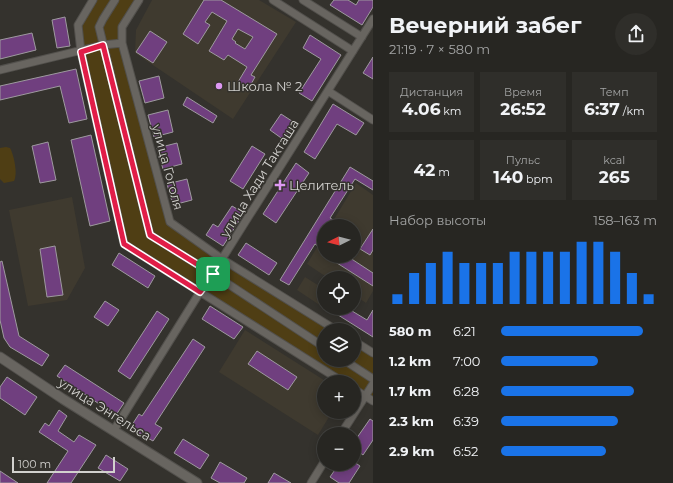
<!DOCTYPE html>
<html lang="ru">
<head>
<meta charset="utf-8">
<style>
  body { margin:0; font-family:Montserrat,sans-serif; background:#2f2e2a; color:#f1f3f6; height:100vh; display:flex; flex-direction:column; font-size:15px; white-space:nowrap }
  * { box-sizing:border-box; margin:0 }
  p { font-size:13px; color:#a4a5a5 }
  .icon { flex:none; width:22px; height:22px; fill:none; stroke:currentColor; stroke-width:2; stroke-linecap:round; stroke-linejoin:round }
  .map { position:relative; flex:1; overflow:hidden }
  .panel { display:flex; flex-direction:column; background:#272622; width:300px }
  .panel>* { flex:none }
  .needle { width:26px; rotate:264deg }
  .fabs { position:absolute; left:317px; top:219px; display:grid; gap:8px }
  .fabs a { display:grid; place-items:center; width:44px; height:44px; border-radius:50%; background:#272622; box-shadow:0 2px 10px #0003,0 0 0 1px #434340; font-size:20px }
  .scale { position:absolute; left:12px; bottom:10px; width:103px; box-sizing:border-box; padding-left:4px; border:2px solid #d2d1ce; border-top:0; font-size:11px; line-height:14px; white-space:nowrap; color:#d2d1ce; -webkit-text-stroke:3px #34322d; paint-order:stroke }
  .pin { position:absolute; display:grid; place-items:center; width:34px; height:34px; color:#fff; margin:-17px; border-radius:8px; box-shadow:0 2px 6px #0006 }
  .round { display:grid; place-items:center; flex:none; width:42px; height:42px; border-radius:21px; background:#2f2e2a }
  .headline { display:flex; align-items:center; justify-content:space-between; height:68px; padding:0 16px }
  h1 { font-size:22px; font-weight:700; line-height:30px }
  .stats { display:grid; grid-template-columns:repeat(3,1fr); gap:6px; height:68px; padding:4px 16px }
  .stats div { display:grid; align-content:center; border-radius:0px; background:#2f2e2a; text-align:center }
  .stats b { font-size:17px; font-weight:700 }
  .stats small { font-size:11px; font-weight:400 }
  .stats p { font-size:11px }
  .chart { height:112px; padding:8px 16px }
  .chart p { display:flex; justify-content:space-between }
  .chart svg { width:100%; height:72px; margin-top:4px; stroke:#1a73e8; stroke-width:6 }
  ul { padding:0 16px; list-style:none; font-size:13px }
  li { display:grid; grid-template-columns:64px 48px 1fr; align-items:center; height:30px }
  li i { height:10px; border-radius:5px; background:#1a73e8 }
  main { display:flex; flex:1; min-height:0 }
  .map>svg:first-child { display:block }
</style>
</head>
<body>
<main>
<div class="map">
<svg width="373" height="483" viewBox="0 0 373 483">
  <rect width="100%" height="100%" fill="#34322d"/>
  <path fill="#3f3a2f" d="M152,0h107l37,22 -63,97 -98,-66 1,-23z
    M356,183l17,12v96l-7,12 -12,-8v-17h-26l-21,-14 17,-28v20h30v-30h-24z
    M72,197l13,71 -18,32 -39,6 -19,-96z
    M305,277l19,12v13l-3,4 -24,-16z
    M245,330l82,52h-3v30h8l-14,23 -99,-63z"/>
  <path fill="#4f3e14" d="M93,0h46l-17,27v16l48,179 166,108h-12v30h30v-19l19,12v48l-19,-12v-7h-11l-219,-138 -46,-219z
    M6,147l4,1c4,7 8,26 4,33l-10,2 -4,-4v-31z"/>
  <path fill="#703f7f" stroke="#9e9a9f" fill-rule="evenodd" d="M204,0h17l56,34 -26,41 4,2 -6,11 -11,-6 9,-15 -19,-12 -4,5 -15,-9 18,-30 -15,-9 -7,10 5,3 -12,19 -15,-10zM238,29l15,8 -8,12 -10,-6 1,-1 -4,-3z
    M334,0h14l8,5 3,-5h14v7l-11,18 -32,-20z
    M65,17l5,29 -13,2 -5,-28z
    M150,31l17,11 -14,21 -17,-11z
    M32,33l4,17 -36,9v-19z
    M310,35l31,20 -29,46 -13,-8 22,-34 -18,-11z
    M373,57v22l-10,-6z
    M76,69l11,50 -18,4 -9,-37 -60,14v-14z
    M159,76l5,22 -19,5 -6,-22z
    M187,97l30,19 -4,7 -30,-18z
    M333,104l31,19 -8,12 -19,-11 -22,35 -11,-7z
    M168,110l5,22 -19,5 -6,-22z
    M281,114l14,9 -11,17 -14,-10z
    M91,135l19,86 -20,5 -19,-86z
    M48,142l8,38 -16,3 -8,-37z
    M177,143l5,21 -19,5 -6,-21z
    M252,146l13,8 -22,35 -13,-8z
    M296,163l13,10 -33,50 -13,-9z
    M350,167l23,14v9l-18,-11 -25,39 13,8h-19v24l-9,-6 -26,41 -9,-5z
    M187,179l5,21 -19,5 -6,-21z
    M232,206l12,7 -21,33 -17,-11 7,-11 5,3z
    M373,229v21l-3,5 -10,-6z
    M246,243l31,20 -8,12 -31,-20z
    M55,246l8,49 -16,2 -7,-48z
    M119,253l36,23 -7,12 -36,-23z
    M326,256h21l26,17v13z
    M2,261l17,75 30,19 -7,11 -32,-19 -6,-9 -4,-18v-58z
    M105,301l14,9 -11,16 -14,-9z
    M210,306l33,21 -9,12 -32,-20z
    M327,308h20l20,12 6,-10v27z
    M157,311l12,8 -39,60 -12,-8z
    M193,339l12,8 -50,77 7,4 -9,13 -23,-13 9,-14 3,2z
    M257,351l40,26 -9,13 -40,-26z
    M65,365l59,38 -8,12 -59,-39z
    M7,377l30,20 -12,18 -25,-17v-11z
    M59,410l8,6 -9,15 16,11 5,-7 17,10 -25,38h-24l21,-32 -29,-19 6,-9 4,3z
    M370,419l3,2v19l-10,15 -9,-7v-6z
    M183,439l26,16 -9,14 -26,-16z
    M106,455l22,14 -8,12 -22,-13z
    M220,462l27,16 -3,5h-24l-9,-5z
    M354,462l6,4 -11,17h-10l-9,-6 9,-13h15z
    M0,471l18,12h-18z
    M274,473l17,10h-23z"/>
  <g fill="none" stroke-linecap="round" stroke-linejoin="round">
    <defs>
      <path id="street" d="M93,0l-15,25 3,27 43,192 219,138
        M115,0l-12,19 -4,8 51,208 63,39 111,73
        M139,0l-17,27v16l48,179 52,37 114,71
        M273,0l80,51
        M303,0l59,37
        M0,70l103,-25 19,-2
        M328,91l45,29
        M354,341l19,12
        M344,360l29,19
        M354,389l19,12
        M114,430l86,-138c20,-28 37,-58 56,-87 39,-62 78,-124 117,-186
        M341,434l32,-50
        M311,483l13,-21"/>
      <path id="secondary" d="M0,357l63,42 134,84"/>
    </defs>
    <use href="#street" stroke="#52504c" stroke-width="9"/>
    <use href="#secondary" stroke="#52504c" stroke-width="11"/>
    <use href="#street" stroke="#686560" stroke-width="7"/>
    <use href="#secondary" stroke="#686560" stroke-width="9"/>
  </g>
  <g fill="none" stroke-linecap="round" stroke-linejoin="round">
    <defs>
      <path id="route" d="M103,45l47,190 63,39 -13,18 -76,-48 -43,-192z"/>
    </defs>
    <use href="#route" stroke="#fff" stroke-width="8"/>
    <use href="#route" stroke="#e11d48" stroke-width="5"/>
  </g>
  <g fill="#de98f3" stroke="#34322d" stroke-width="1.5">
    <circle cx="219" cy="86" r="4"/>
    <path d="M278 179h4v4h4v4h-4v4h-4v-4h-4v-4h4z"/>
  </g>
  <g text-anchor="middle" stroke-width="3" stroke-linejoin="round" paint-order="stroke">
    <g font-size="13" fill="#d2d1ce" stroke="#34322d" text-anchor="start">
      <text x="227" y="91">Школа № 2</text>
      <text x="289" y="190">Целитель</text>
    </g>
    <g font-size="13" fill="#d2d1ce" stroke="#34322d">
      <text transform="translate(168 167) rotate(75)" y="5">улица Гоголя</text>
      <text transform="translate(259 178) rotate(-58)" y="5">улица Хади Такташа</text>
      <text transform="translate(105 409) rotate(32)" y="5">улица Энгельса</text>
    </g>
  </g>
</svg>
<div class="fabs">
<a><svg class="needle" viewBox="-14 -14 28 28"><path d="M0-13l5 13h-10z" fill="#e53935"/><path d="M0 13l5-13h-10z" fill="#a4a5a5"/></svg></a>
<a><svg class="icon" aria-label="locate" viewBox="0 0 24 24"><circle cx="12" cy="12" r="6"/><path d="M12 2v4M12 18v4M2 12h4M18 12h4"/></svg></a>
<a><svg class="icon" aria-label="layers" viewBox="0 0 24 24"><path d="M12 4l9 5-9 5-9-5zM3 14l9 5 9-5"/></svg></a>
<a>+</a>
<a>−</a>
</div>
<div class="scale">100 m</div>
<div class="pin" style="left:213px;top:274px;background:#1e9e55"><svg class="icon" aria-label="arrive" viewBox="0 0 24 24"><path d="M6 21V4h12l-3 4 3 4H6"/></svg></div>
</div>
<section class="panel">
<div class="headline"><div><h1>Вечерний забег</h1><p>21:19 · 7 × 580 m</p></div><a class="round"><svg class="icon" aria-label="share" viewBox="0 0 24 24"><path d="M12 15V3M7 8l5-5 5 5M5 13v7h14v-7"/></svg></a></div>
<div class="stats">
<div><p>Дистанция</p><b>4.06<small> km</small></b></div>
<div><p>Время</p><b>26:52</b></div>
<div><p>Темп</p><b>6:37<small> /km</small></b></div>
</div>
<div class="stats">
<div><b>42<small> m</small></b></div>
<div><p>Пульс</p><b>140<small> bpm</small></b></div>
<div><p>kcal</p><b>265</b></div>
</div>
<div class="chart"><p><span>Набор высоты</span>158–163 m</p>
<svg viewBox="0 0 160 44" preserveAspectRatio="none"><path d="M5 44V38M15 44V25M25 44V19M35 44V12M45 44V19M55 44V19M65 44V19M75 44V12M85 44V12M95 44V12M105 44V12M115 44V6M125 44V6M135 44V12M145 44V25M155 44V38"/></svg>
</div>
<ul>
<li><b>580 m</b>6:21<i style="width:91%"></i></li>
<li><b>1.2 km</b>7:00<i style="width:62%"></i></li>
<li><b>1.7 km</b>6:28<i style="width:85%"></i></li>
<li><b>2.3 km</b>6:39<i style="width:75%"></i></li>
<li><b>2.9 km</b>6:52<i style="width:67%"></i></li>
</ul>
</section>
</main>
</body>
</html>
